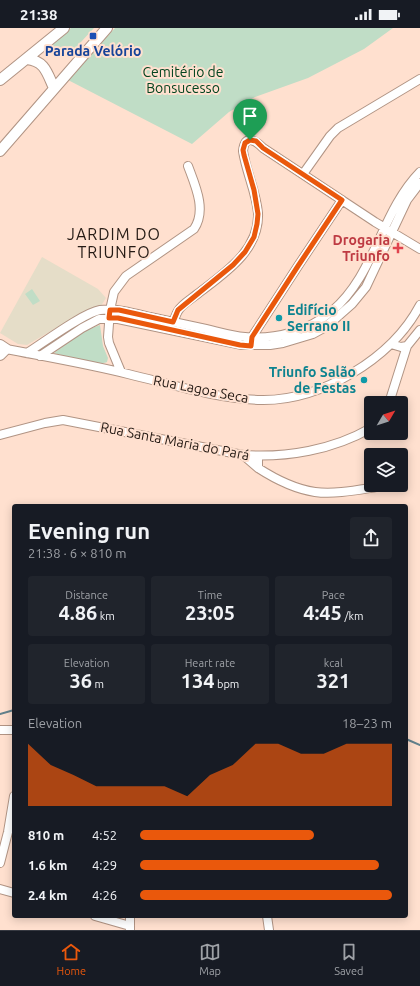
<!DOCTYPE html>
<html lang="en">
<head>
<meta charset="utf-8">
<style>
  body { margin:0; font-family:Ubuntu,sans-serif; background:#20242c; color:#f1f3f6; height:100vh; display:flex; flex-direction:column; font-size:15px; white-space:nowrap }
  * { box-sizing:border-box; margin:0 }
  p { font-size:13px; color:#9ea1a6 }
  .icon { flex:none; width:22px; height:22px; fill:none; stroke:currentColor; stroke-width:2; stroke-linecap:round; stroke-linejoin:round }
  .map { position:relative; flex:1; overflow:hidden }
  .sheet { position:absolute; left:12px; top:476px; width:396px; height:414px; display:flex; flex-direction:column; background:#171b24; border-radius:4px; box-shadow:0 2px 10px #0003 }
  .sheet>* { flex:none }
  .needle { width:26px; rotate:51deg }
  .controls { position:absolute; left:364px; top:368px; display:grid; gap:8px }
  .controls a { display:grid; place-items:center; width:44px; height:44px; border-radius:4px; background:#171b24; box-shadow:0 2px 10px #0003; font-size:20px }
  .pin { position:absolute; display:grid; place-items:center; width:34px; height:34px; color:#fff; margin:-41px -17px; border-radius:50% 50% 50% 0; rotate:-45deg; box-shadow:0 0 4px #0007 }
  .pin .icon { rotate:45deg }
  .round { display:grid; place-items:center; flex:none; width:42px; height:42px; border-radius:4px; background:#20242c }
  .headline { display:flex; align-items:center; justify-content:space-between; height:68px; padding:0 16px }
  h1 { font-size:22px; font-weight:700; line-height:30px }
  .figures { display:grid; grid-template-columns:repeat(3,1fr); gap:6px; height:68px; padding:4px 16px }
  .figures div { display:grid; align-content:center; border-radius:4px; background:#20242c; text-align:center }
  .figures b { font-size:20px; font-weight:700 }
  .figures small { font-size:11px; font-weight:400 }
  .figures p { font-size:11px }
  .chart { height:112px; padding:8px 16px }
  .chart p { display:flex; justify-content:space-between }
  .chart svg { width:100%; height:72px; margin-top:4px; fill:#ea580c; opacity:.7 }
  ul { padding:0 16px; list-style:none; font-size:13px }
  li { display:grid; grid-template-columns:64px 48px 1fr; align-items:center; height:30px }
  li i { height:10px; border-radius:5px; background:#ea580c }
  .status { display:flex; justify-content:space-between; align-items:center; height:28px; padding:0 20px; background:#171b24; direction:ltr }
  .status svg { height:11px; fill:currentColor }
  .menu { display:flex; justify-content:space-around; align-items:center; height:56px; border-top:1px solid #363941; background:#171b24; font-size:11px; color:#9ea1a6 }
  .menu a { display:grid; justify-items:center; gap:2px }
  .menu .current { color:#ea580c }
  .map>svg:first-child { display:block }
</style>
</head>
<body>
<div class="status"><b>21:38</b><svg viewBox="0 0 49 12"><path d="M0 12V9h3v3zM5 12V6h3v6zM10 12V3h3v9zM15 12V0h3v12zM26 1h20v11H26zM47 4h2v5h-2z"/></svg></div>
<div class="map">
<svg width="420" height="902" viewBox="0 0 420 902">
  <rect width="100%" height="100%" fill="#ffe0cf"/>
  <path fill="#e5ddc8" d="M42,229l56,32 8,9 -5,8 -28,12 -46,27 -9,-1 -18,-11z"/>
  <path fill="#c0ddc6" d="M71,0h23l-26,28 -16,-11z
    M115,0h278l-29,21 -56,29 -53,19 -26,15 -37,32 -124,-64z
    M32,261l8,12 -7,4 -8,-11z
    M100,297l3,21 5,12 -1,4c-7,4 -43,-6 -53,-9l30,-22z"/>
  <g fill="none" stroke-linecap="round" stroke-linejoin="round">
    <path stroke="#62818c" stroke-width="2" d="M0,686l14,-4
      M406,711l14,6"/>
    <defs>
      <path id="minor" d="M303,146l27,-38 8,-8 82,-49
        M173,294c2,-4 3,-8 5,-11 3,-6 13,-12 18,-16 27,-21 64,-44 62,-82 -2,-22 -12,-41 -15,-62 2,-17 12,-11 20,-3l112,74 45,27
        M252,312v-3l46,-71 44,-66
        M391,316l10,3 6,-1 13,-16
        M6,321c41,8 82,15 122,25 43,10 89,25 133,26 61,1 131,-42 159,-95
        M27,325c16,-10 56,-40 73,-43 17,-2 34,3 50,7 19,4 38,8 56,12 13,3 26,7 39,8 31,3 63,-6 87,-26 43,-36 49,-99 88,-139
        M40,328l42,-28 17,-9h19l124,26h28l13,-2 30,-9 9,-5 13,-10 17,-15 14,-17 41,-87 13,-17
        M121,344l-12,-29 -1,-6 2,-27 4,-18 12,-16 68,-47c13,-19 1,-44 -6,-63
        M389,375l18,-57
        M0,407l45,-12 18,-3 180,35c43,3 90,-5 128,-27
        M243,427l15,13v-12
        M258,440c17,11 37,21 57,24 21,3 47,-3 68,-6
        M0,702h14
        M0,835l8,-31 6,-36
        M0,861l14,4
        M95,888l35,10
        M267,888l2,14
        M130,902v-14"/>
      <path id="major" d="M27,31c18,2 20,14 27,29
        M0,52l64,-52
        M0,123l107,-123
        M0,317l6,4 -6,6"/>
    </defs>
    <use href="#minor" stroke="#b19484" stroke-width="10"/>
    <use href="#major" stroke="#b19484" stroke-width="12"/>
    <use href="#minor" stroke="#fff" stroke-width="8"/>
    <use href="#major" stroke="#fff" stroke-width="10"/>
  </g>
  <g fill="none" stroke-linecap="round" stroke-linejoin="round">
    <defs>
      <path id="route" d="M250,112l6,1 7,7 79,52 -44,66 -46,71 -1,9 -11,-1 -122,-27h-9l1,-8h9l54,12 5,-12 55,-45 12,-13 9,-15 3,-13 1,-10 -4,-24 -10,-35 -1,-5 2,-7z"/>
    </defs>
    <use href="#route" stroke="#fff" stroke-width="8"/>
    <use href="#route" stroke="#ea580c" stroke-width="5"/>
  </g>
  <rect fill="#1a4fb4" stroke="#ffe0cf" stroke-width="1.5" x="89" y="4" width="8" height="8" rx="2"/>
  <path fill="#e0444e" stroke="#ffe0cf" stroke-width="1.5" d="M396 214h4v4h4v4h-4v4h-4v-4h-4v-4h4z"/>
  <g fill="#0f9aa8" stroke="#ffe0cf" stroke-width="1.5">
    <circle cx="279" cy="290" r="4"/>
    <circle cx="364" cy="352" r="4"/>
  </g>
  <g text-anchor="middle" stroke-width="4" stroke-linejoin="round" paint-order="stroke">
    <g font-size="14" font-weight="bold" fill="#164399" stroke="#ffe0cf">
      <text x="93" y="28">Parada Velório</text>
    </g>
    <g font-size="14" fill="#03441f" stroke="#ffe0cf">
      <text x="183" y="49">Cemitério de<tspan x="183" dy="16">Bonsucesso</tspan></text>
    </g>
    <g font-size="14" font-weight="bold" fill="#be3a42" stroke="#ffe0cf" text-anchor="end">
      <text x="390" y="217">Drogaria<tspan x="390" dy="16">Triunfo</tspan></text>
    </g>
    <g font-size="14" font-weight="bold" fill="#0d838f" stroke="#ffe0cf" text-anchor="start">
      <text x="287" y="287">Edifício<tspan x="287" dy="16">Serrano II</tspan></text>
      <text x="356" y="349" text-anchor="end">Triunfo Salão<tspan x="356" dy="16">de Festas</tspan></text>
    </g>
    <g font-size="14" fill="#251a14" stroke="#ffe0cf">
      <text transform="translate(201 361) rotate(11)" y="5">Rua Lagoa Seca</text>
      <text transform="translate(175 413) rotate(11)" y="5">Rua Santa Maria do Pará</text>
    </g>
    <g font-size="16" letter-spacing="1" fill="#251a14" stroke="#ffe0cf">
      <text x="114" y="212">JARDIM DO<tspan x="114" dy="18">TRIUNFO</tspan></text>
    </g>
  </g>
</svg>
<div class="controls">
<a><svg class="needle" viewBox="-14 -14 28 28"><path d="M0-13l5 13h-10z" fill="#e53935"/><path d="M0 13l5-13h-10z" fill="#9ea1a6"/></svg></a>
<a><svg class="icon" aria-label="layers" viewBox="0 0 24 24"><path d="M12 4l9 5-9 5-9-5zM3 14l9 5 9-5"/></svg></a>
</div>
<div class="pin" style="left:250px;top:112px;background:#1e9e55"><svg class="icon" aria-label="arrive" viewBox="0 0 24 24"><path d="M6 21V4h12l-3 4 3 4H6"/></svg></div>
<section class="sheet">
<div class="headline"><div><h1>Evening run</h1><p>21:38 · 6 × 810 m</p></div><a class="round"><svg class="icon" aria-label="share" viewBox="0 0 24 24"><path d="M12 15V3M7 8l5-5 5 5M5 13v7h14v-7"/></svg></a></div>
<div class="figures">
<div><p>Distance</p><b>4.86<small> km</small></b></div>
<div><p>Time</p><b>23:05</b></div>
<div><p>Pace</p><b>4:45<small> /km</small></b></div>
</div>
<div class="figures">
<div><p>Elevation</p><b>36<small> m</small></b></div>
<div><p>Heart rate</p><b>134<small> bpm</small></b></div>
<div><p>kcal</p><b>321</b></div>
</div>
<div class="chart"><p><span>Elevation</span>18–23 m</p>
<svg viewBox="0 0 160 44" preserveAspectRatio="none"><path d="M0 44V6L10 19L20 25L30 32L40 32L50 32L60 32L70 38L80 25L90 19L100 6L110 6L120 12L130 12L140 6L150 6L160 6V44z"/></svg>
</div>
<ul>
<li><b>810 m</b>4:52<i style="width:69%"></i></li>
<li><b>1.6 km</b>4:29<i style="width:95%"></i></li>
<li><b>2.4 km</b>4:26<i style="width:100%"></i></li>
</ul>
</section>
</div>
<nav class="menu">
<a class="current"><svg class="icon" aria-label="home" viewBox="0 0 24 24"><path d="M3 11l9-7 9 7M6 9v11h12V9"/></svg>Home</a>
<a><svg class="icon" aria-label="map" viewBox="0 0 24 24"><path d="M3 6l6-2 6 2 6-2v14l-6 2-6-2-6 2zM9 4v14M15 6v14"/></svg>Map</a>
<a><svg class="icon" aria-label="saved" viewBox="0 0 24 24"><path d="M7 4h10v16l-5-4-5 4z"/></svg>Saved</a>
</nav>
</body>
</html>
